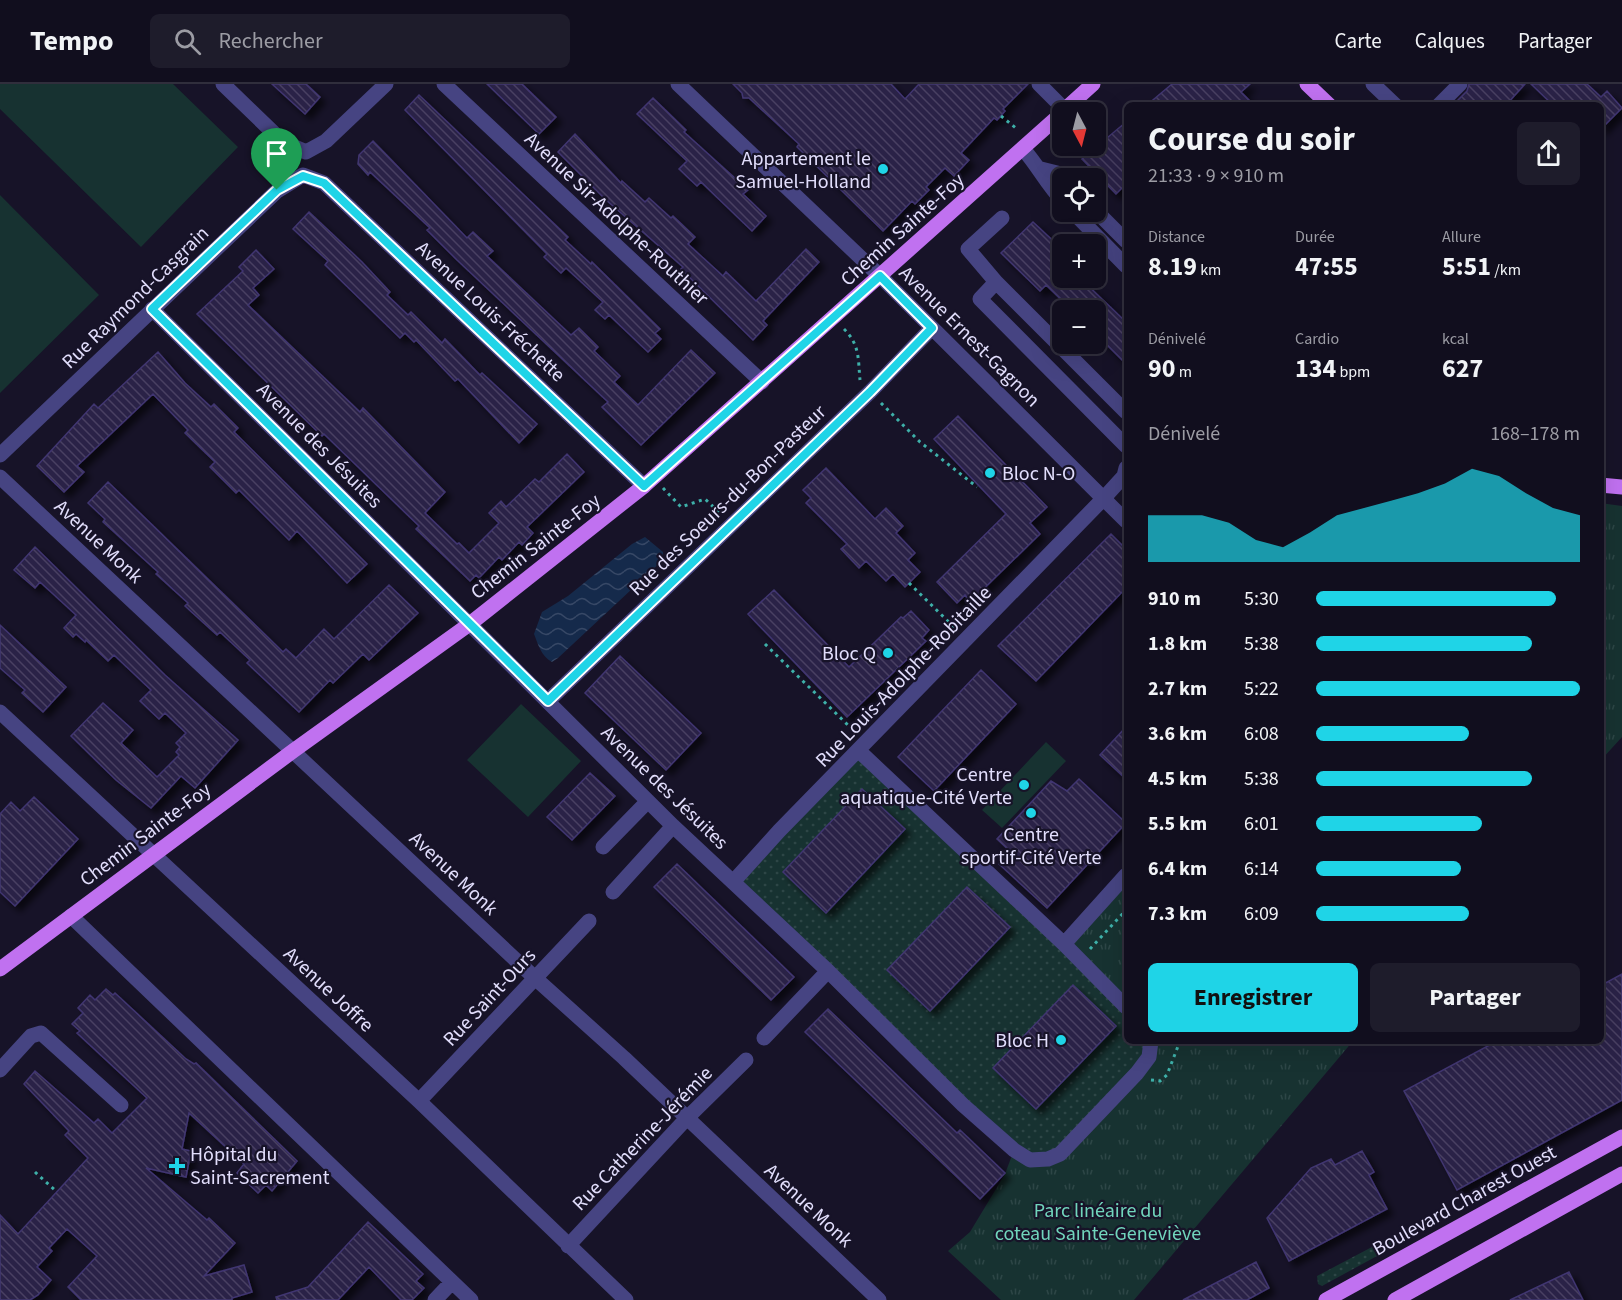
<!DOCTYPE html>
<html lang="fr">
<head>
<meta charset="utf-8">
<style>
  body { margin:0; font-family:"Source Sans 3",sans-serif; background:#1e1c2b; color:#f1f3f6; height:100vh; display:flex; flex-direction:column; font-size:22px; white-space:nowrap }
  * { box-sizing:border-box; margin:0 }
  p { font-size:20px; color:#9c9ca4 }
  .icon { flex:none; width:33px; height:33px; fill:none; stroke:currentColor; stroke-width:2; stroke-linecap:round; stroke-linejoin:round }
  .map { position:relative; flex:1; overflow:hidden }
  .details { position:absolute; left:1124px; top:18px; width:480px; height:942px; display:flex; flex-direction:column; background:#110e1e; border-radius:9px; box-shadow:0 6px 24px #0002,0 0 0 2px #302e3c }
  .details>* { flex:none }
  .needle { width:39px; rotate:173deg }
  .tools { position:absolute; left:1052px; top:18px; display:grid; gap:12px }
  .tools a { display:grid; place-items:center; width:54px; height:54px; border-radius:9px; background:#110e1e; box-shadow:0 6px 24px #0002,0 0 0 2px #302e3c; font-size:30px }
  .pin { position:absolute; display:grid; place-items:center; width:51px; height:51px; color:#fff; margin:-62px -26px; border-radius:50% 50% 50% 0; rotate:-45deg; box-shadow:0 0 6px #0007 }
  .pin .icon { rotate:45deg }
  .round { display:grid; place-items:center; flex:none; width:63px; height:63px; border-radius:9px; background:#1e1c2b }
  .summary { display:flex; align-items:center; justify-content:space-between; height:102px; padding:0 24px }
  h1 { font-size:33px; font-weight:700; line-height:45px }
  .metrics { display:grid; grid-template-columns:repeat(3,1fr); gap:9px; height:102px; padding:6px 24px }
  .metrics div { display:grid; align-content:center }
  .metrics b { font-size:26px; font-weight:700 }
  .metrics small { font-size:16px; font-weight:400 }
  .metrics p { font-size:16px }
  .chart { height:168px; padding:12px 24px }
  .chart p { display:flex; justify-content:space-between }
  .chart svg { width:100%; height:108px; margin-top:6px; fill:#1fd4e7; opacity:.7 }
  .action { display:flex; gap:12px; margin-top:auto; padding:12px 24px }
  .action a { flex:1; height:69px; border-radius:9px; background:#1fd4e7; color:#111; font-size:24px; font-weight:700; line-height:69px; text-align:center }
  .action a+a { background:#1e1c2b; color:#f1f3f6 }
  ul { padding:0 24px; list-style:none; font-size:20px }
  li { display:grid; grid-template-columns:96px 72px 1fr; align-items:center; height:45px }
  li i { height:15px; border-radius:8px; background:#1fd4e7 }
  header { display:flex; align-items:center; gap:36px; box-sizing:border-box; height:84px; padding:0 30px; background:#110e1e; border-bottom:2px solid #302e3c }
  header strong { font-size:28px }
  nav { display:flex; gap:33px; margin-inline-start:auto; font-size:21px }
  .search { width:420px; height:54px; background:#1e1c2b; display:flex; align-items:center; gap:15px; box-sizing:border-box; padding:0 21px; border-radius:9px; color:#9c9ca4; font-size:22px }
  .map>svg:first-child { display:block }
</style>
</head>
<body>
<header>
<strong>Tempo</strong>
<div class="search"><svg class="icon" aria-label="search" viewBox="0 0 24 24"><circle cx="10" cy="10" r="6"/><path d="M15 15l6 6"/></svg>Rechercher</div>
<nav><a>Carte</a><a>Calques</a><a>Partager</a></nav>
</header>
<div class="map">
<svg width="1622" height="1216" viewBox="0 0 1622 1216">
  <defs>
    <pattern id="grass-dots" width="8" height="8" patternUnits="userSpaceOnUse" patternTransform="scale(1.5)"><rect width="8" height="8" fill="#173231"/><path d="M2 2h.1M6 6h.1" fill="none" stroke="#2d4646" stroke-width="1.8" stroke-linecap="round"/></pattern>
    <pattern id="park-tufts" width="24" height="20" patternUnits="userSpaceOnUse" patternTransform="scale(1.5)"><rect width="24" height="20" fill="#173231"/><path d="M3 7l-1-3M5 7V3M7 7l1-3M15 17l-1-3M17 17v-4M19 17l1-3" fill="none" stroke="#2d4646"/></pattern>
    <pattern id="water-waves" width="16" height="10" patternUnits="userSpaceOnUse" patternTransform="scale(1.5)"><rect width="16" height="10" fill="#152a4b"/><path d="M0 5q4-4 8 0t8 0" fill="none" stroke="#374866"/></pattern>
    <pattern id="building-back-hatch" width="6" height="6" patternUnits="userSpaceOnUse" patternTransform="scale(1.5)"><rect width="6" height="6" fill="#292147"/><path d="M-1 5l2 2M0 0l6 6M5-1l2 2" fill="none" stroke="#484162"/></pattern>
    <filter id="shadow"><feDropShadow dx="5.5" dy="5.5" stdDeviation="3" flood-color="#0009"/></filter>
  </defs>
  <rect width="100%" height="100%" fill="#171328"/>
  <path fill="url(#grass-dots)" d="M859,667l267,256v34h25l-2,16 -89,97 -30,6 -297,-278z
    M1406,1145l4,9 -88,48 -4,-2 -1,-8z"/>
  <path fill="url(#park-tufts)" d="M1600,419l22,3v231l-21,23z
    M1126,791v132l-62,-63z
    M1151,957h202l-219,259h-133l-53,-49 22,-19 35,-58 9,-24 34,9 89,-86z"/>
  <path fill="#173231" d="M0,0h173l65,63 -97,100 -141,-138z
    M0,111l99,100 -99,98z
    M521,620l60,57 -53,56 -61,-57z
    M1046,658l20,19 -64,67 -20,-18z"/>
  <path fill="url(#water-waves)" d="M645,453l18,15v8l-105,98 -6,4c-11,-6 -14,-18 -18,-28l8,-22 26,-16 64,-52z"/>
  <path fill="url(#building-back-hatch)" stroke="#413671" stroke-width="1.5" filter="url(#shadow)" d="M272,0h34l14,13 -15,17z
    M487,0h35l34,33 -17,17z
    M733,0h158l14,15 14,-15h109l-25,25 2,2 -8,9 -3,-2 -33,35 8,7 -15,16 -9,-8 -19,19 3,3 -14,14 -3,-3 -29,30 -86,-84 2,-3 -50,-46h-6l-1,-5z
    M1172,0h78l-9,8 13,13h-107z
    M1469,0h56l-19,21h-53l14,-14z
    M1531,0h56l14,13 6,-6 15,17 -22,22v-25h-47z
    M419,11l149,142 -3,3 26,24 1,-2 68,67 -5,4 6,6 -13,13 -39,-37 -4,4 -10,-9 8,-8 -37,-34 -5,5 -17,-16 3,-3 -142,-144z
    M653,14l33,32 -2,2 64,58 -5,4 23,22 -14,15 -51,-49 -4,4 -18,-17 8,-8 -50,-47z
    M1126,38v62l-10,10 -34,-35z
    M575,50l46,49 1,-2 23,21 4,-4 22,20 2,-2 22,21 -7,7 35,32 3,-4 30,29 50,-52 13,13 -56,59 4,4 -14,15 -72,-71 2,-2 -78,-68 -47,-47z
    M373,57l94,97 6,-6 20,19 -6,5 84,79 8,-7 19,19 -4,4 26,25 -6,6 24,23 53,-55 24,23 -74,72 -39,-38 6,-5 -151,-142 -30,-30 3,-2 -60,-56 -2,3 -10,-11 1,-9z
    M309,128l53,50 28,30 -3,3 21,20 3,-3 31,31 3,-4 35,36 2,-2 55,51 -18,19 -61,-64 -3,2 -39,-41 -2,2 -9,-9 -5,5 -75,-73 3,-4 -35,-32z
    M1033,138l29,27v29h18l46,44v42l-31,-31v-23h-23l-26,-25 -6,6 -39,-38z
    M256,166l18,19 -21,19 6,7 -11,10 112,107 3,-4 82,84 -20,21 32,31 2,-1 10,10 30,-30 -10,-10 12,-12 5,6 29,-28 4,3 28,-28 17,18 -57,55 6,6 -11,12 -3,-3 -17,18 -3,-3 -20,21 -3,-3 -6,6 -54,-52 3,-3 -95,-92 -2,2 -125,-122 46,-43 -4,-4z
    M158,268l27,31 26,24 3,-3 24,24 -4,4 133,132 -20,19 -50,-52 -8,9 -50,-50 -3,3 -26,-26 5,-5 -30,-29 3,-3 -35,-36 -76,72 7,6 -20,20 -27,-26 57,-62 4,4z
    M958,332l89,91 -17,16 10,11 -70,68 -5,-7 -8,8 -20,-21 69,-68 -72,-75z
    M826,384l49,51 11,-11 17,18 -7,7 19,20 -7,7 12,12 -15,15 -12,-13 -7,7 -20,-20 -7,7 -18,-19 6,-5 -41,-41 5,-5 -8,-8z
    M108,398l175,170 3,-3 10,9 28,-29 10,10 55,-54 29,28 -49,47 -6,-6 -30,29 -3,-3 -31,32 -52,-49 3,-3 -30,-28 -3,3 -32,-29 3,-3 -32,-29 2,-2 -55,-50 2,-3 -17,-16z
    M1111,450l15,15v39l-90,93 -38,-35z
    M35,463l130,128 73,65 -43,48 -14,-12 -30,32 -35,-28 -45,-44 32,-33 30,27 -12,13 36,34 22,-22 -3,-3 4,-5 -4,-4 10,-10 -21,-20 -6,6 -19,-18 11,-11 -37,-35 -6,6 -22,-21 -1,2 -9,-8 -3,3 -9,-9 12,-13 -36,-33 -5,6 -21,-18z
    M774,506l75,77 52,-50 2,1 8,-7 18,19 -7,8 4,3 -79,76 -99,-103z
    M0,541l66,62 -23,25 -21,-19 3,-3 -25,-22z
    M620,572l81,77 -35,37 -81,-77z
    M981,586l35,34 -82,87 -36,-34z
    M1126,643v52l-26,-24z
    M590,689l25,23 -43,44 -25,-23z
    M1079,695l47,44 -79,85 -48,-44 12,-12 -14,-13 54,-58 16,10z
    M862,705l43,40 -79,84 -43,-41z
    M34,713l44,42 -63,67 -15,-14v-78l11,-12 9,9z
    M677,780l117,113 -23,23 -117,-113z
    M967,803l43,40 -80,84 -43,-41z
    M1622,890v126l-165,90 -53,-99 93,-50h103v-55z
    M1073,901l43,41 -80,83 -43,-41z
    M106,905l7,6 2,-2 71,66 8,5 2,-1 101,98 -25,30 -6,-6 -8,8 -21,-20 7,-9 -55,-51 -7,36 9,2 -5,26 -40,-9 61,52 2,-2 26,25 -31,33 40,-11 8,27 -20,6v2h-151l-13,-13 29,-31 -30,-27 -18,19 3,3 -15,16 14,13 -13,15 -8,5h-30v-85l18,19 70,-76 -23,-23 4,-4 -45,-47 11,-13 59,52 4,-4 14,14 35,-35 -70,-65 3,-2 -8,-7 11,-11 -5,-5 12,-13 5,5z
    M828,925l129,124 3,-3 45,43 -25,26 -175,-167z
    M1362,1067l12,21 -5,3 18,34 -98,52 -22,-43 44,-50 20,-9 4,6z
    M368,1138l55,52 -7,7 8,7 -12,12h-11l-32,-33 -31,33h-61l-1,-3 32,-10z
    M1256,1178l13,26 -22,12h-64z
    M1569,1188l14,28h-73z"/>
  <g fill="none" stroke-linecap="round" stroke-linejoin="round">
    <path stroke="#3eb0a9" stroke-width="3" stroke-dasharray="3 4.5" stroke-linecap="butt" d="M1001,32l16,13
      M844,245c16,16 14,30 16,51
      M881,319l39,39 57,45
      M663,404l18,19 24,-8 17,16
      M909,499l48,47
      M765,560l91,89
      M1090,865l36,-39
      M1151,996l9,1 7,-6 13,-34
      M35,1088l22,20"/>
    <path stroke="#464482" stroke-width="15" d="M223,0l60,58 23,10 20,-11 60,-57
      M444,0l318,298
      M678,0l202,192 246,245
      M1039,0l26,26
      M1373,0l22,21
      M1439,21l21,-21
      M1024,66c14,16 23,34 38,50
      M1041,85l16,4 6,5
      M1095,126l31,31
      M1073,128l53,54
      M996,198l-28,-33 34,-31
      M152,225l521,517 155,145 135,134 51,45 16,10 18,-1 12,-5 77,-81 12,-16 2,-16
      M1126,328l-130,-130 -16,17 146,147
      M0,371l277,-264 26,-16 21,8 320,303
      M0,393l535,501 89,80 255,242
      M548,617l322,-309 62,-64
      M0,628l419,389 207,199
      M859,667l205,193 62,63
      M603,763l45,-46
      M733,798l46,-51 324,-332 21,-23 2,-8
      M613,808l60,-66
      M71,832l400,384
      M1064,860l62,-69
      M764,954l64,-67
      M0,986l31,-34 10,-3 80,72
      M419,1017l170,-180
      M568,1162l119,-128 59,-58
      M435,1216l17,-18"/>
    <path stroke="#c071f0" stroke-width="15" d="M1307,0l22,21
      M1062,28l31,-28
      M1600,401l22,2
      M0,885l293,-218 178,-128 173,-137 418,-373
      M1326,1216l296,-163
      M1395,1216l227,-126"/>
  </g>
  <g fill="none" stroke-linecap="round" stroke-linejoin="round">
    <defs>
      <path id="route" d="M303,92l21,7 320,303 236,-210 52,52 -62,64 -322,309 -396,-392 125,-119z"/>
    </defs>
    <use href="#route" stroke="#fff" stroke-width="12"/>
    <use href="#route" stroke="#1fd4e7" stroke-width="8"/>
  </g>
  <g fill="#1fd4e7" stroke="#171328" stroke-width="2">
    <circle cx="883" cy="85" r="6"/>
    <circle cx="990" cy="389" r="6"/>
    <circle cx="888" cy="569" r="6"/>
    <circle cx="1024" cy="701" r="6"/>
    <circle cx="1031" cy="729" r="6"/>
    <circle cx="1061" cy="956" r="6"/>
    <path d="M174 1073h6v6h6v6h-6v6h-6v-6h-6v-6h6z"/>
  </g>
  <g text-anchor="middle" stroke-width="4.5" stroke-linejoin="round" paint-order="stroke">
    <g font-size="20" fill="#e2defc" stroke="#171328" text-anchor="end">
      <text x="871" y="81">Appartement le<tspan x="871" dy="23">Samuel-Holland</tspan></text>
      <text x="1002" y="396" text-anchor="start">Bloc N-O</text>
      <text x="876" y="576">Bloc Q</text>
      <text x="1012" y="697">Centre<tspan x="1012" dy="23">aquatique-Cité Verte</tspan></text>
      <text x="1031" y="757" text-anchor="middle">Centre<tspan x="1031" dy="23">sportif-Cité Verte</tspan></text>
      <text x="1049" y="963">Bloc H</text>
      <text x="190" y="1077" text-anchor="start">Hôpital du<tspan x="190" dy="23">Saint-Sacrement</tspan></text>
    </g>
    <g font-size="20" fill="#e2defc" stroke="#171328">
      <text transform="translate(617 134) rotate(43)" y="7">Avenue Sir-Adolphe-Routhier</text>
      <text transform="translate(902 145) rotate(-42)" y="7">Chemin Sainte-Foy</text>
      <text transform="translate(135 213) rotate(-44)" y="7">Rue Raymond-Casgrain</text>
      <text transform="translate(491 227) rotate(43)" y="7">Avenue Louis-Fréchette</text>
      <text transform="translate(970 252) rotate(45)" y="7">Avenue Ernest-Gagnon</text>
      <text transform="translate(320 361) rotate(45)" y="7">Avenue des Jésuites</text>
      <text transform="translate(727 416) rotate(-44)" y="7">Rue des Soeurs-du-Bon-Pasteur</text>
      <text transform="translate(99 457) rotate(43)" y="7">Avenue Monk</text>
      <text transform="translate(535 462) rotate(-38)" y="7">Chemin Sainte-Foy</text>
      <text transform="translate(903 592) rotate(-46)" y="7">Rue Louis-Adolphe-Robitaille</text>
      <text transform="translate(665 703) rotate(44)" y="7">Avenue des Jésuites</text>
      <text transform="translate(145 750) rotate(-37)" y="7">Chemin Sainte-Foy</text>
      <text transform="translate(454 789) rotate(43)" y="7">Avenue Monk</text>
      <text transform="translate(329 905) rotate(43)" y="7">Avenue Joffre</text>
      <text transform="translate(489 913) rotate(-47)" y="7">Rue Saint-Ours</text>
      <text transform="translate(642 1054) rotate(-46)" y="7">Rue Catherine-Jérémie</text>
      <text transform="translate(1464 1116) rotate(-29)" y="7">Boulevard Charest Ouest</text>
      <text transform="translate(809 1121) rotate(43)" y="7">Avenue Monk</text>
    </g>
    <g font-size="20" fill="#71d5bc" stroke="#171328">
      <text x="1098" y="1133">Parc linéaire du<tspan x="1098" dy="23">coteau Sainte-Geneviève</tspan></text>
    </g>
  </g>
</svg>
<div class="tools">
<a><svg class="needle" viewBox="-14 -14 28 28"><path d="M0-13l5 13h-10z" fill="#e53935"/><path d="M0 13l5-13h-10z" fill="#9c9ca4"/></svg></a>
<a><svg class="icon" aria-label="locate" viewBox="0 0 24 24"><circle cx="12" cy="12" r="6"/><path d="M12 2v4M12 18v4M2 12h4M18 12h4"/></svg></a>
<a>+</a>
<a>−</a>
</div>
<div class="pin" style="left:277px;top:106px;background:#1e9e55"><svg class="icon" aria-label="arrive" viewBox="0 0 24 24"><path d="M6 21V4h12l-3 4 3 4H6"/></svg></div>
<section class="details">
<div class="summary"><div><h1>Course du soir</h1><p>21:33 · 9 × 910 m</p></div><a class="round"><svg class="icon" aria-label="share" viewBox="0 0 24 24"><path d="M12 15V3M7 8l5-5 5 5M5 13v7h14v-7"/></svg></a></div>
<div class="metrics">
<div><p>Distance</p><b>8.19<small> km</small></b></div>
<div><p>Durée</p><b>47:55</b></div>
<div><p>Allure</p><b>5:51<small> /km</small></b></div>
</div>
<div class="metrics">
<div><p>Dénivelé</p><b>90<small> m</small></b></div>
<div><p>Cardio</p><b>134<small> bpm</small></b></div>
<div><p>kcal</p><b>627</b></div>
</div>
<div class="chart"><p><span>Dénivelé</span>168–178 m</p>
<svg viewBox="0 0 160 44" preserveAspectRatio="none"><path d="M0 44V25L10 25L20 25L30 28L40 35L50 38L60 32L70 25L80 22L90 19L100 16L110 12L120 6L130 9L140 16L150 22L160 25V44z"/></svg>
</div>
<ul>
<li><b>910 m</b>5:30<i style="width:91%"></i></li>
<li><b>1.8 km</b>5:38<i style="width:82%"></i></li>
<li><b>2.7 km</b>5:22<i style="width:100%"></i></li>
<li><b>3.6 km</b>6:08<i style="width:58%"></i></li>
<li><b>4.5 km</b>5:38<i style="width:82%"></i></li>
<li><b>5.5 km</b>6:01<i style="width:63%"></i></li>
<li><b>6.4 km</b>6:14<i style="width:55%"></i></li>
<li><b>7.3 km</b>6:09<i style="width:58%"></i></li>
</ul>
<div class="action"><a>Enregistrer</a><a>Partager</a></div>
</section>
</div>
</body>
</html>
